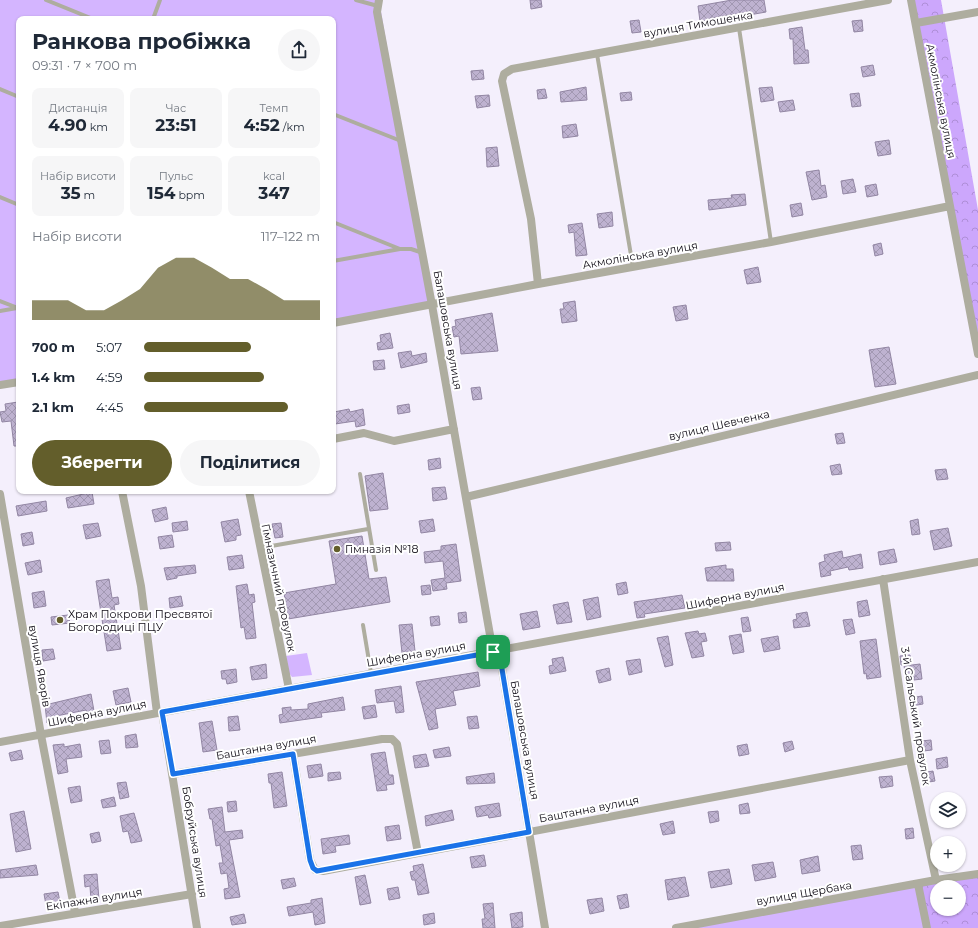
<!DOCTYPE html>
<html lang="uk">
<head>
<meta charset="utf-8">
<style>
  body { margin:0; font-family:Montserrat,sans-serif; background:#f6f6f7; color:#1f2937; height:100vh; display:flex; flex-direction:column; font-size:15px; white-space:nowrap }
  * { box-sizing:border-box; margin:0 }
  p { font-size:13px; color:#747a83 }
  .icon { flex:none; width:22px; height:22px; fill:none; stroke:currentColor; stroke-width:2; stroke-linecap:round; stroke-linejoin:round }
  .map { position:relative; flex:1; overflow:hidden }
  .sheet { position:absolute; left:16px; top:16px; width:320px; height:478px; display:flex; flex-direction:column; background:#fff; border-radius:8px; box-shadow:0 1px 3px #0004 }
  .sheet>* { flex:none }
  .controls { position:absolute; left:930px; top:792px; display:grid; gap:8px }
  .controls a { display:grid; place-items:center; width:36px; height:36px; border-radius:50%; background:#fff; box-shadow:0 1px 3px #0004; font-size:20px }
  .pin { position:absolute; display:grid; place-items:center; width:34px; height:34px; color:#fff; margin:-17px; border-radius:8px; box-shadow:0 2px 6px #0006 }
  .round { display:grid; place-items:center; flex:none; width:42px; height:42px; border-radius:21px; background:#f6f6f7 }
  .overview { display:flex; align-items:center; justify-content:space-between; height:68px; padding:0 16px }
  h1 { font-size:22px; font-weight:700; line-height:30px }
  .figures { display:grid; grid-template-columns:repeat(3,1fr); gap:6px; height:68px; padding:4px 16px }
  .figures div { display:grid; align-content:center; border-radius:8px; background:#f6f6f7; text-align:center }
  .figures b { font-size:17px; font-weight:700 }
  .figures small { font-size:11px; font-weight:400 }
  .figures p { font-size:11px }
  .chart { height:112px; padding:8px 16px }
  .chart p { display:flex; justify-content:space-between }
  .chart svg { width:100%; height:72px; margin-top:4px; fill:#635e2b; opacity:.7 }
  .primary-button { display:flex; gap:8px; margin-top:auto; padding:8px 16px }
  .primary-button a { flex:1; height:46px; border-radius:24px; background:#635e2b; color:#fff; font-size:16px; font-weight:700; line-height:46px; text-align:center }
  .primary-button a+a { background:#f6f6f7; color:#1f2937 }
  ul { padding:0 16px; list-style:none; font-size:13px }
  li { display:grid; grid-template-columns:64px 48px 1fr; align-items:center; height:30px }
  li i { height:10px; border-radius:5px; background:#635e2b }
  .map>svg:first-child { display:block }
</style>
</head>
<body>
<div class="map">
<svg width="978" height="928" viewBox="0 0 978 928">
  <defs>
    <pattern id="forest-crowns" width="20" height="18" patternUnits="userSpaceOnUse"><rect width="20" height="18" fill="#cca7fc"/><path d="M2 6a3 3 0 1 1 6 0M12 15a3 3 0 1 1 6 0" fill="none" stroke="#ae8ed7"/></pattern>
    <pattern id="building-cross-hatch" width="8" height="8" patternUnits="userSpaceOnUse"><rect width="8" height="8" fill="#beb2d0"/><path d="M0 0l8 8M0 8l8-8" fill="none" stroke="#a298b2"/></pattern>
  </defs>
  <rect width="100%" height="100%" fill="#f4effc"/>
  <path fill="url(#forest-crowns)" fill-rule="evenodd" d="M911,0h30l37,210v144z
    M978,874v54h-51l-9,-44zM937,887h22v22h-22z"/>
  <path fill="#d4b5ff" d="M0,0h379l53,305 -99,18v-304h-314v362l-19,4z
    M307,653l5,22 -20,2 -3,-4 -3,-17z
    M918,884l9,44h-251z"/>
  <path fill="url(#building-cross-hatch)" stroke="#9286a3" d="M530,0h11l1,7 -11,2z
    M732,0h32l2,12 -17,3v-3l-38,6v2l-11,1 -2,-15z
    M639,20l2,12 -9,1 -2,-12z
    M862,20l1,11 -9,1 -2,-11z
    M802,27l3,23h3l1,13 -15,1 -1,-25h-3l-1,-10z
    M873,65l2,10 -12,2 -2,-10z
    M483,70l1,9 -12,1 -1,-9z
    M586,87l1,13 -26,2 -1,-10z
    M772,87l2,13 -13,2 -2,-14z
    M545,89l2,9 -9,1 -1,-9z
    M631,92l1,8 -11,1 -1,-8z
    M859,93l2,13 -9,1 -2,-13z
    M489,95l1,11 -13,2 -2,-12z
    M793,100l2,10 -15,2 -2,-10z
    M576,124l2,12 -15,2 -1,-12z
    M889,140l2,14 -13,2 -3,-14z
    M497,147l2,19 -12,1 -1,-19z
    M819,170l2,16 4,-1 2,12 -15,3 -6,-28z
    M853,179l3,13 -13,2 -2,-13z
    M876,184l2,11 -11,2 -2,-11z
    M745,194l1,11 -37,5 -1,-10 24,-2 -1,-3z
    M801,203l2,12 -11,2 -2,-12z
    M612,212l1,14 -14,2 -2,-14z
    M582,223l5,32 -11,1 -2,-24 -5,1 -1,-8z
    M881,243l2,11 -8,2 -2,-11z
    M758,267l3,15 -14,2 -3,-14z
    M575,301l2,20 -15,2 -2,-14h4l-1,-6z
    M686,305l2,14 -12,2 -3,-14z
    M492,313l6,38 -37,3 -2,-18 -5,1 -2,-10 4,-1 -1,-6z
    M390,333l3,15 -15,2 -1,-7 4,-1 -1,-7z
    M889,347l7,37 -21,3 -6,-37z
    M411,351l1,5 14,-3 1,9 -26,6 -3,-15z
    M384,360l1,9 -11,1 -1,-9z
    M480,387l2,12 -9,1 -2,-12z
    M18,402l1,44h-5l-3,-25 -9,1 -2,-10 6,-1 -1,-7z
    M409,404l1,8 -12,2 -1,-8z
    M349,409l1,3 13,-3 2,16 -9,2 -1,-6 -20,3 -1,-12z
    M843,433l2,10 -8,1 -2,-10z
    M440,458l1,10 -12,2 -1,-10z
    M840,464l2,10 -10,1 -2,-9z
    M946,469l2,10 -11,1 -2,-10z
    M383,473l5,36 -18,2 -5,-35z
    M445,487l2,12 -14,2 -1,-13z
    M92,492l2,12 -26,4 -2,-10z
    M46,501l1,10 -29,5 -2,-10z
    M166,507l2,12 -13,3 -3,-12z
    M238,519l3,16 -5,1v4l-11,2 -4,-20z
    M433,519l2,12 -14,2 -2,-12z
    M918,519l2,15 -8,1 -2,-14z
    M187,521l1,9 -15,2 -1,-9z
    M98,523l3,13 -15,3 -3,-14z
    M281,523l2,14 -8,1 -3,-14z
    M948,528l4,18 -18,4 -4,-19z
    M32,532l2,12 -11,2 -2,-12z
    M172,535l2,12 -14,2 -2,-12z
    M362,536l7,43 17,-2 4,25 -102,17 -4,-26 52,-9 -7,-43z
    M730,542l1,8 -15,1 -1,-8z
    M456,544l5,37 -15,2 1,6 -14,2 -2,-11 14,-2 -2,-17 -18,2 -1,-11 17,-2v-4z
    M894,549l3,13 -17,3 -2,-13z
    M842,551l1,7 18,-4 2,14 -14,2 -1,-3 -18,4 1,4 -10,2 -2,-14 6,-2 -1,-6z
    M242,555l2,13 -15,2 -2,-13z
    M40,560l2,12 -14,3 -3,-12z
    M195,565l1,8 -19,3v2l-10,2 -3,-12z
    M726,565v4h7l1,12h-27l-2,-13z
    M109,579l3,19 6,-1 1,7 -5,1 7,44 -14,2 -11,-70z
    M626,582l2,11 -10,2 -2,-11z
    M247,584l2,11 5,-1 1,8 -3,1 4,35 -10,1 -2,-12 -3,1 -5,-42z
    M430,585l1,9 -9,1 -1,-9z
    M44,591l2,15 -12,2 -2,-15z
    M682,595l3,13 -41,6 1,3 -8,1 -3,-16z
    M181,596l2,10 -13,2 -1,-10z
    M598,597l3,20 -14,3 -4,-20z
    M867,600l3,15 -11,2 -2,-15z
    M568,602l4,20 -15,2 -4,-19z
    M537,611l3,16 -17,3 -3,-16z
    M466,612l1,10 -8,1 -1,-10z
    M807,612l3,14 -16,2 -1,-8 4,-1 -1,-5z
    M68,615l2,8 -18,2 -1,-8z
    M439,616l1,9 -9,1 -1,-9z
    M748,617l3,14 -8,1 -2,-14z
    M852,619l3,14 -9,2 -3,-15z
    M412,624l3,27 -13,2 -3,-28z
    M698,631l1,3 6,-1 2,8 -6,1 3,14 -12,2 -7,-25z
    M741,634l3,18 -11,2 -4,-18z
    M668,636l5,29 -8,2 -8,-29z
    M778,636l2,13 -16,3 -3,-13z
    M876,639l5,38 -14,2 -1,-6 -2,1 -4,-33z
    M53,649l2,10 -12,2 -1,-11z
    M910,655l1,9 -10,1 -1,-9z
    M563,657l3,14 -16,3 -1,-8 4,-1 -1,-6z
    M640,659l2,13 -13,3 -3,-14z
    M266,664l1,14 -15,2 -2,-13z
    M920,664l2,15 -8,1v-4l-8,1 -2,-11z
    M609,668l2,12 -12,3 -3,-12z
    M236,669l1,13 -10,2 -1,-5h-4l-1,-8z
    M478,672l2,14 -27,5 3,14 -21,4 3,19 -9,2 -13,-48z
    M401,686l3,26 -8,1 -2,-12 -17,2 -2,-13z
    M128,688l3,14 -15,3 -3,-14z
    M91,694l3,17 -7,2 -1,-3 -30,6 1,6 -10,1 -2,-18z
    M922,696l1,8 -12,2 -1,-8z
    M343,697l2,13 -24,3 1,4 -42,6 -1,-8 4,-1 -1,-6 9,-1v3l17,-1v-5z
    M375,705l2,12 -13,2 -2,-12z
    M238,716l2,14 -11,1 -1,-14z
    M477,716l2,12 -10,1 -2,-12z
    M212,721l5,29 -14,2 -4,-29z
    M136,734l2,13 -12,1 -1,-12z
    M109,740l2,13 -10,1 -2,-13z
    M931,740l1,10 -9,1 -2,-10z
    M792,741l2,8 -9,3 -2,-9z
    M64,744v3l16,-3 2,13 -16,2 2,13 -10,2 -5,-29z
    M747,744l2,10 -10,2 -2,-10z
    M449,747l2,9 -16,2 -2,-8z
    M21,750l2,9 -12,2 -2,-8z
    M385,752l4,23h4l1,9 -8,1 1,5 -10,1 -6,-37z
    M426,754l3,12 -14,2 -2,-12z
    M947,757l1,10 -11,2 -1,-10z
    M321,764l2,12 -14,2 -2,-12z
    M933,771l2,10 -12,2 -2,-10z
    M282,772l5,34 -13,2 -3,-25h-2l-1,-9z
    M340,772l1,7 -13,2v-8z
    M494,773l1,10 -28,1 -1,-7z
    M892,776l1,10 -12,2 -2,-11z
    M126,782l3,15 -9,2 -3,-16z
    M80,786l2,15 -11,2 -3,-15z
    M114,797l2,9 -13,2 -2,-8z
    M236,801l1,10 -9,1 -1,-10z
    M499,803l2,13 -12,2 -1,-3 -11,2 -2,-10z
    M748,803l2,10 -10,1 -1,-9z
    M222,807l3,25 17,-2 1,8 -14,2 11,57 -15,2 -1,-10 5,-1 -2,-15 -6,1 -2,-11h4l-3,-18 -4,1 -4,-27h-2l-2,-10z
    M452,810l2,10 -28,6 -1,-10z
    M24,811l7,38 -15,3 -6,-38z
    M718,811l1,10 -9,2 -2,-11z
    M134,813l8,28 -11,2 -3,-12 -5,1 -3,-16z
    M673,821l2,12 -12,2 -3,-11z
    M399,825l2,14 -14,2 -2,-14z
    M913,828l1,10 -8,1 -1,-10z
    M99,832l2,9 -9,2 -2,-9z
    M349,835l1,9 -15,2 1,6 -13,2 -2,-15z
    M861,845l2,14 -10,1 -2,-14z
    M484,855l2,11 -14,2 -2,-11z
    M818,856l2,15 -18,3 -2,-14z
    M773,862l3,15 -21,4 -3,-16z
    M423,864l6,29 -11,2 -3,-15h-3l-2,-8 4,-1 -1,-5z
    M36,865l2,10 -38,3v-8z
    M729,869l3,15 -21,4 -3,-16z
    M97,874l2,26 -8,1 -1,-15 -5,1 -1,-12z
    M365,875l6,28 -11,2 -5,-28z
    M685,877l4,19 -21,4 -3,-20z
    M294,878l2,8 -13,3 -2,-9z
    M398,887l2,11 -11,2 -2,-11z
    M58,892l2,10 -14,3 -2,-11z
    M627,894l2,13 -9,2 -3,-13z
    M322,898l3,25 -10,2 -2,-13 -24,4 -2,-9 24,-4v-3z
    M602,898l2,13 -14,3 -3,-14z
    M493,903l2,25h-12l-1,-9h3l-2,-15z
    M522,912l1,15 -11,1 -2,-14z
    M434,913l1,10 -11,2 -1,-10z
    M244,914l2,9 -14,2 -2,-8z"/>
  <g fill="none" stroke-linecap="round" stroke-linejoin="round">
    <path stroke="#aead9f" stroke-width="4" d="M46,0l47,19
      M356,0l22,6
      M153,19l7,-19
      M739,28l32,214
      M597,54l36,213
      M0,89l19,8
      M333,114l68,27
      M0,197l19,8
      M333,222l67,27h11l12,4
      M333,261l67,-12
      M0,301l18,7
      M0,311l17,-3
      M360,474l16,96
      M260,548l108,-19
      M363,625l8,48"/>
    <path stroke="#aead9f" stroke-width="8" d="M379,0l-2,12 55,293 61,347
      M911,0l67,354
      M916,23l62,-11
      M538,284l-7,-65 -29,-138 2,-7 8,-5 376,-69
      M333,323l205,-39 233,-42 179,-36
      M0,385l19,-3
      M333,439l31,-6 30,8 60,-12
      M122,491l19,95 16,127
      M249,491l40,198
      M0,494l41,241 34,177
      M466,497l512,-122
      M883,579l27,181 26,120
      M499,651l46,277
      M162,712l35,216
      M0,742l978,-180
      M293,754l17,106 5,10 8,1 95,-18
      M173,774l209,-35h10l5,5 21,109 492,-93
      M918,884l9,44
      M0,926l192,-32
      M676,928l260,-48 42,-6"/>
  </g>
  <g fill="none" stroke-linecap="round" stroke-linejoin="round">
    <defs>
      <path id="route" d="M499,651l30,181 -212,39 -4,-3 -3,-8 -17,-106 -120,20 -11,-62z"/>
    </defs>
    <use href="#route" stroke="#fff" stroke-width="8"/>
    <use href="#route" stroke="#1a73e8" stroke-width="5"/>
  </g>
  <g fill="#635e2b" stroke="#fff" stroke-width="1.5">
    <circle cx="337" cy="549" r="4"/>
    <circle cx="60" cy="620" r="4"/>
  </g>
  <g text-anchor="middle" stroke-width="4" stroke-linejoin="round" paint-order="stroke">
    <g font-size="11" fill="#0f0b15" stroke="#fff">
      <text transform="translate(698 24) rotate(-10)" y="4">вулиця Тимошенка</text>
      <text transform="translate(941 101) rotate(79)" y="4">Акмолінська вулиця</text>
      <text transform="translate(640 255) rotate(-10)" y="4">Акмолінська вулиця</text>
      <text transform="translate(448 330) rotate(80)" y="4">Балашовська вулиця</text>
      <text transform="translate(719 425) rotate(-13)" y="4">вулиця Шевченка</text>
      <text transform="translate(279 588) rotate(78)" y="4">Гімназичний провулок</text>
      <text transform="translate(735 596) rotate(-11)" y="4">Шиферна вулиця</text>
      <text transform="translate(416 654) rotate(-10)" y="4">Шиферна вулиця</text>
      <text transform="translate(40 666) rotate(80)" y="4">вулиця Яворів</text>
      <text transform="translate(97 713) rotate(-11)" y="4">Шиферна вулиця</text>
      <text transform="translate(916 716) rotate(81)" y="4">3-й Сальський провулок</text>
      <text transform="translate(525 740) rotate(80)" y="4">Балашовська вулиця</text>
      <text transform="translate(266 747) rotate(-10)" y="4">Баштанна вулиця</text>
      <text transform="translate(589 809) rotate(-11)" y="4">Баштанна вулиця</text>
      <text transform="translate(195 842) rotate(81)" y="4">Бобруйська вулиця</text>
      <text transform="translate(804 893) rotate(-10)" y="4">вулиця Щербака</text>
      <text transform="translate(94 899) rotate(-9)" y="4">Екіпажна вулиця</text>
    </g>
    <g font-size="11" fill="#0f0b15" stroke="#fff" text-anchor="start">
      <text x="345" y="553">Гімназія №18</text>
      <text x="68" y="618">Храм Покрови Пресвятої<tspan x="68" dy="13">Богородиці ПЦУ</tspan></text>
    </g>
  </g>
</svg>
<div class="controls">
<a><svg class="icon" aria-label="layers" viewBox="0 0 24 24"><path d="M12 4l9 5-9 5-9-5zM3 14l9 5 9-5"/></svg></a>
<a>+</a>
<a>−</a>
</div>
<div class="pin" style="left:493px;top:652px;background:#1e9e55"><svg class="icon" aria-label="arrive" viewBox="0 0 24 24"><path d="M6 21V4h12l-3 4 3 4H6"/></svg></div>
<section class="sheet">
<div class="overview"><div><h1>Ранкова пробіжка</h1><p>09:31 · 7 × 700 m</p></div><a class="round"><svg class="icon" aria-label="share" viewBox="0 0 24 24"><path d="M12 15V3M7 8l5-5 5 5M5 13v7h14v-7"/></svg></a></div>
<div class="figures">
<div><p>Дистанція</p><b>4.90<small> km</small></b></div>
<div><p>Час</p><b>23:51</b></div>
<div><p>Темп</p><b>4:52<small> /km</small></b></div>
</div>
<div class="figures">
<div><p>Набір висоти</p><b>35<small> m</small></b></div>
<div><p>Пульс</p><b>154<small> bpm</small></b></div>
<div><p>kcal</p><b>347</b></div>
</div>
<div class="chart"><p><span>Набір висоти</span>117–122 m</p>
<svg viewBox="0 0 160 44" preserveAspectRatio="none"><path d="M0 44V32L10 32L20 32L30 38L40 38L50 32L60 25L70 12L80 6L90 6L100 12L110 19L120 19L130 25L140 32L150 32L160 32V44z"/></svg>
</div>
<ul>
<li><b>700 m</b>5:07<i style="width:61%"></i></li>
<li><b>1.4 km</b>4:59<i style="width:68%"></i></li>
<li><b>2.1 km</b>4:45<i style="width:82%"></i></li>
</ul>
<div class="primary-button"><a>Зберегти</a><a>Поділитися</a></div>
</section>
</div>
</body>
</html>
